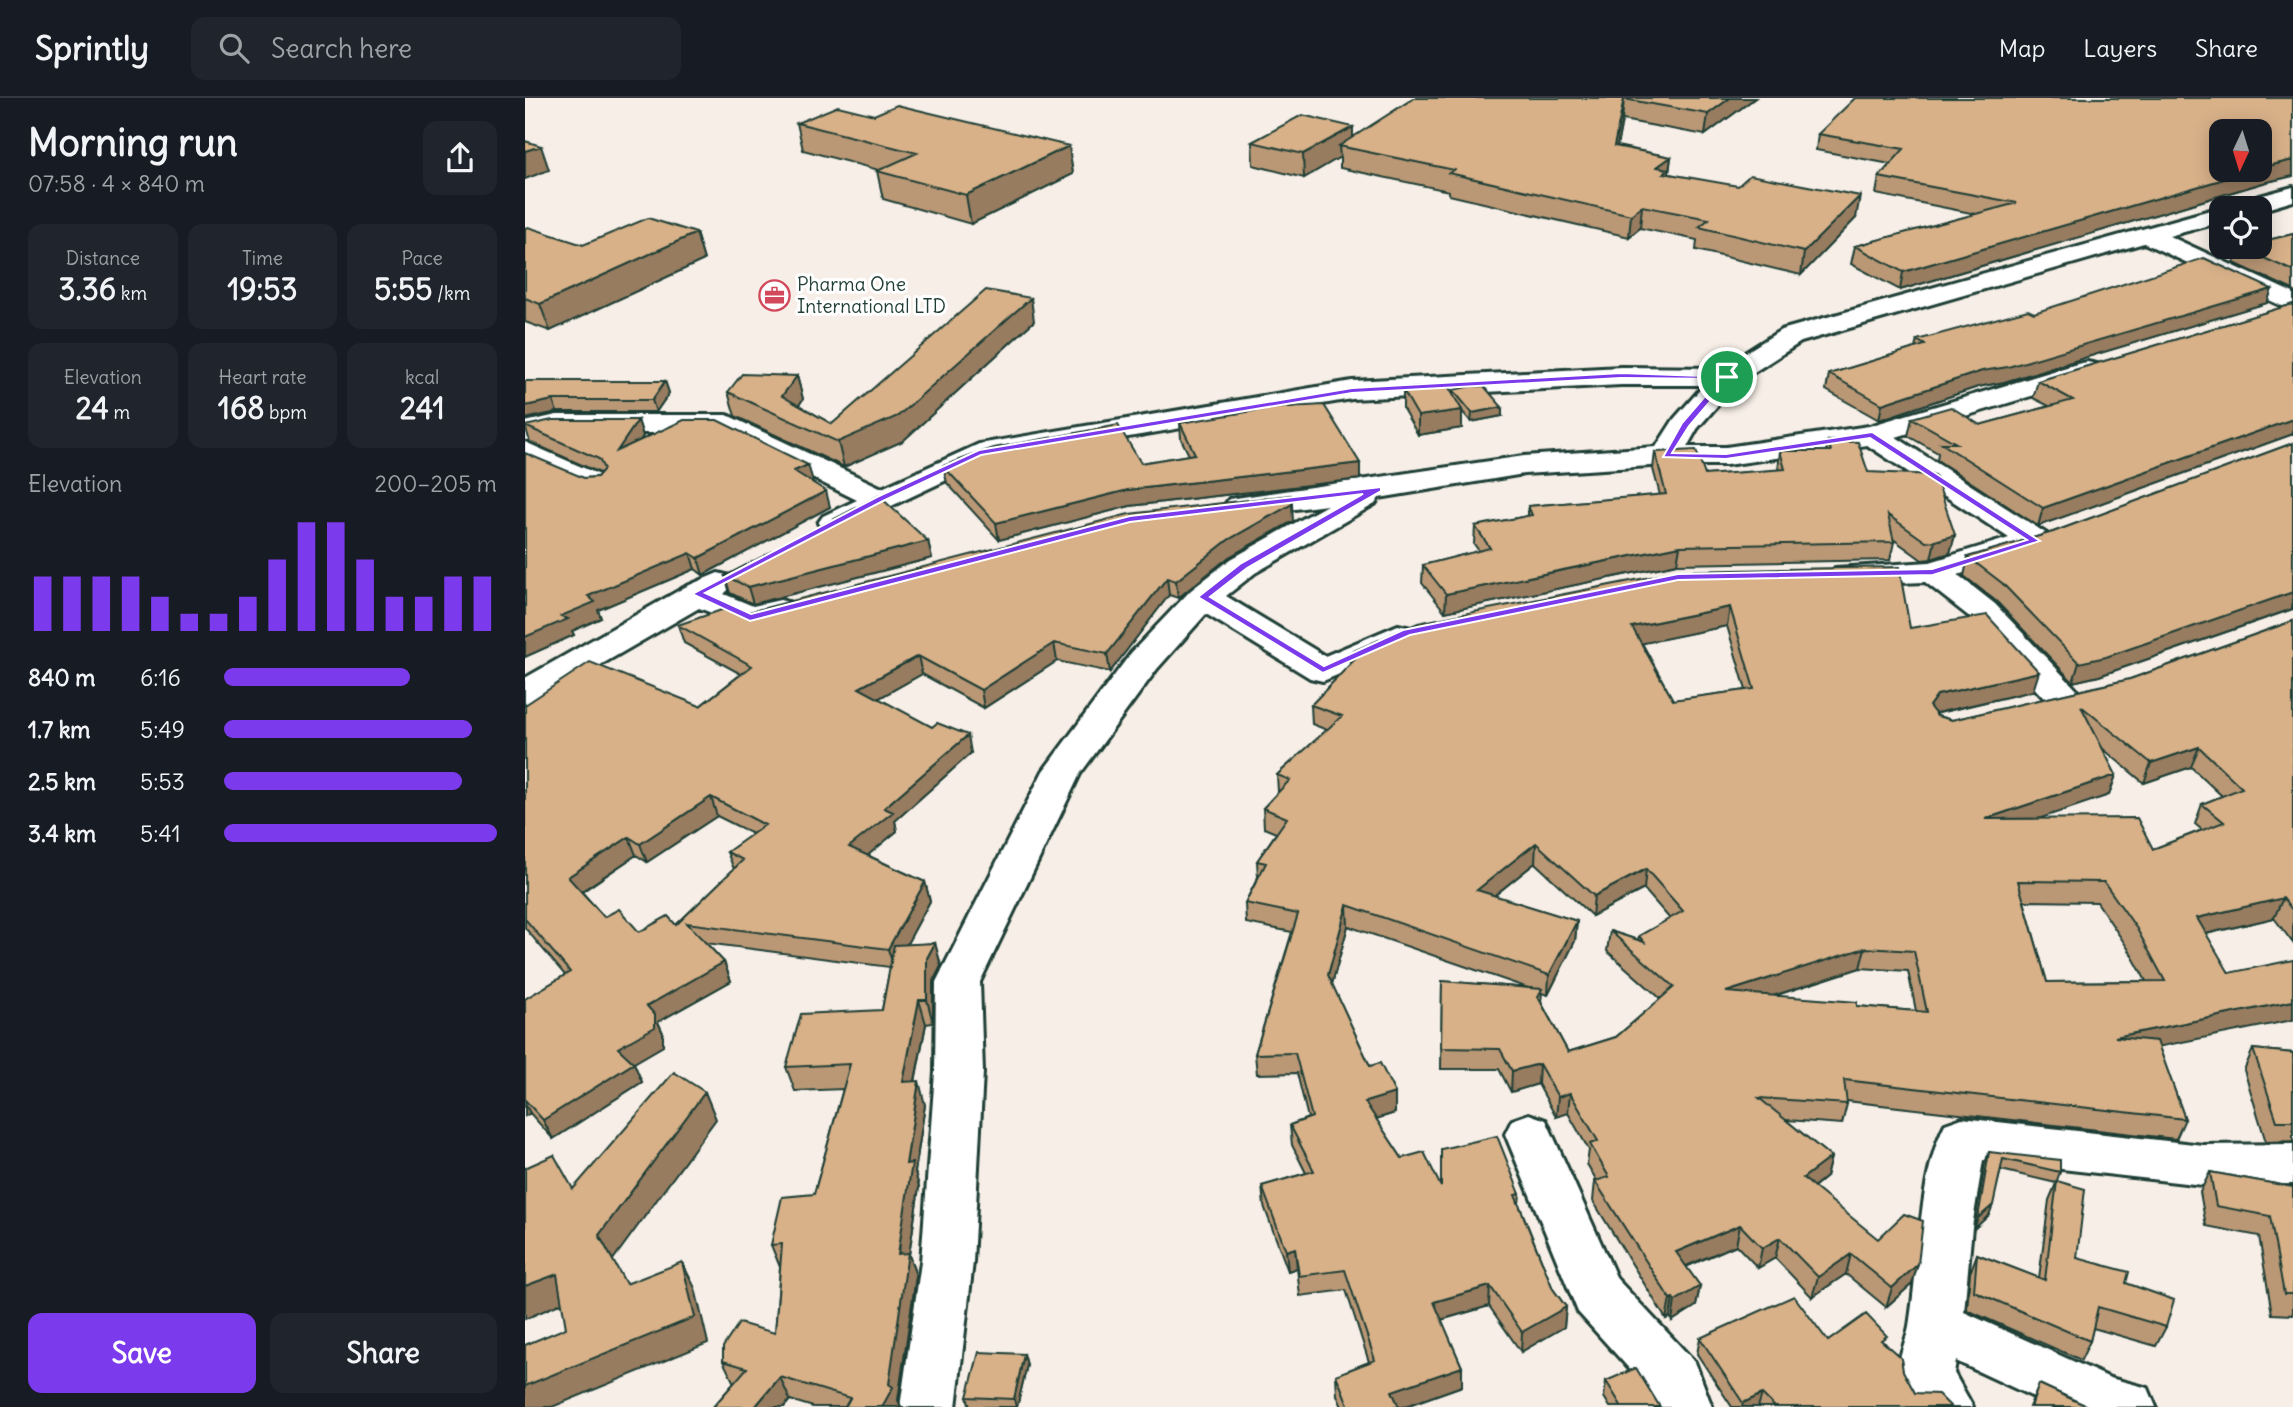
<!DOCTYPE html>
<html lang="en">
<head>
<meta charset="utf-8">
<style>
  body { margin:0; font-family:Delius,sans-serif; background:#20242c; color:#f1f3f6; height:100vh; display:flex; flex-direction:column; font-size:26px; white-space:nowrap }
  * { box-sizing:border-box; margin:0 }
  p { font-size:23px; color:#9ea1a6 }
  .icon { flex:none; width:38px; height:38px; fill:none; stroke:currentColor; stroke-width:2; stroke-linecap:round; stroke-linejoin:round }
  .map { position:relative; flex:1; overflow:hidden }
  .drawer { display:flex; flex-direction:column; background:#171b24; width:525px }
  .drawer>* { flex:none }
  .needle { width:46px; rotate:184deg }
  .buttons { position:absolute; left:1684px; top:21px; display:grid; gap:14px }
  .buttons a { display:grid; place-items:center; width:63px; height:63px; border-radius:14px; background:#171b24; box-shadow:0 4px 18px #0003; font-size:35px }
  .pin { position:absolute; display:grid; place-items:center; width:60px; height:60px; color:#fff; margin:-30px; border:4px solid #fff; border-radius:50%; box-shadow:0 2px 7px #0007 }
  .round { display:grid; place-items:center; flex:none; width:74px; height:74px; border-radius:14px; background:#20242c }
  .overview { display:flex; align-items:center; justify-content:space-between; height:119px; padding:0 28px }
  h1 { font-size:38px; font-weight:700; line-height:52px }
  .metrics { display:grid; grid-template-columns:repeat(3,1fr); gap:10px; height:119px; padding:7px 28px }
  .metrics div { display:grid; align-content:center; border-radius:14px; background:#20242c; text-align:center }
  .metrics b { font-size:30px; font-weight:700 }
  .metrics small { font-size:19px; font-weight:400 }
  .metrics p { font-size:19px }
  .chart { height:196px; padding:14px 28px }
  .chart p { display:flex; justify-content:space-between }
  .chart svg { width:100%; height:126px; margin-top:7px; stroke:#7c3aed; stroke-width:6 }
  .button { display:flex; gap:14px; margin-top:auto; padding:14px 28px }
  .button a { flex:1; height:80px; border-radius:14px; background:#7c3aed; color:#fff; font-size:28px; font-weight:700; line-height:80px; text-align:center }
  .button a+a { background:#20242c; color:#f1f3f6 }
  ul { padding:0 28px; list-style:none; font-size:23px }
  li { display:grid; grid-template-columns:112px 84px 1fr; align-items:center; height:52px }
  li i { height:18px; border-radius:9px; background:#7c3aed }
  header { display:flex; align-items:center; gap:42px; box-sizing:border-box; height:98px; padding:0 35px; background:#171b24; border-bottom:2px solid #363941 }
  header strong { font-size:33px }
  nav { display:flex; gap:38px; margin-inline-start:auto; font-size:24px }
  .search { width:490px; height:63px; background:#20242c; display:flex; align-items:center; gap:18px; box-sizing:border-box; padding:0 24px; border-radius:14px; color:#9ea1a6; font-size:26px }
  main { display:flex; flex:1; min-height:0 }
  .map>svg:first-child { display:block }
</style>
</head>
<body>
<header>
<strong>Sprintly</strong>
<div class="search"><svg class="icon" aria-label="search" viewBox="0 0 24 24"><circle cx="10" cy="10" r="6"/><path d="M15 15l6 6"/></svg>Search here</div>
<nav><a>Map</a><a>Layers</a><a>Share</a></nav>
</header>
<main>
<section class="drawer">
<div class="overview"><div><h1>Morning run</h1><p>07:58 · 4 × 840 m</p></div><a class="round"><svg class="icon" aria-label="share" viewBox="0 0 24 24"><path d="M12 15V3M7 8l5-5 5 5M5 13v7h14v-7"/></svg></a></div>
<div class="metrics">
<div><p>Distance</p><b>3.36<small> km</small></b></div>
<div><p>Time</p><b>19:53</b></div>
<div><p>Pace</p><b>5:55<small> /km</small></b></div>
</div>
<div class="metrics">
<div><p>Elevation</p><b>24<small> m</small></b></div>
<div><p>Heart rate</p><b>168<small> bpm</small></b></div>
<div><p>kcal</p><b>241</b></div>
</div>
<div class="chart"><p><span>Elevation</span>200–205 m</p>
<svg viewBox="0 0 160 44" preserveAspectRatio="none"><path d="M5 44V25M15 44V25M25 44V25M35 44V25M45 44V32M55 44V38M65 44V38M75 44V32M85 44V19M95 44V6M105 44V6M115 44V19M125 44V32M135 44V32M145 44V25M155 44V25"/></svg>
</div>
<ul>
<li><b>840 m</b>6:16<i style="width:68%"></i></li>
<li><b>1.7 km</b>5:49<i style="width:91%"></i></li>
<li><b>2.5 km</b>5:53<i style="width:87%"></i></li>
<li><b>3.4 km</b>5:41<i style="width:100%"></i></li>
</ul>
<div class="button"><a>Save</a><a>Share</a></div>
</section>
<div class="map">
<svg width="1768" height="1309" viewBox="0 0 1768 1309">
  <rect width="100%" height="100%" fill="#f7efe7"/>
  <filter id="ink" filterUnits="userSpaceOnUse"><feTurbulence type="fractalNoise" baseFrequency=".0143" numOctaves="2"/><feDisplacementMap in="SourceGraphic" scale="14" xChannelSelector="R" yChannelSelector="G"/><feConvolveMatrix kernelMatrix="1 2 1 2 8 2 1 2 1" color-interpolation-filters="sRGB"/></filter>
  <g filter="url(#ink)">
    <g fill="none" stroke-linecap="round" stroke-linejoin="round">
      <defs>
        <path id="minor" d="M1768,89v14l-34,10 -29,-3 4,-5z
          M1696,109l6,1h-6v14l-52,14 124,57v18l-149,-68 -343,99 -64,41 -40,46 -10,18h39l143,-21 208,-62 10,-2 10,2 4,6 -4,6 -201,61 151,97 4,7 -4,7 -16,2 -73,25 37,29 81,85 6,8 -6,8 -13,3 -13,-3 -79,-87 -46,-36 -78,3 -12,-3 -5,-7 5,-7 95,-6 79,-24 -142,-93 -141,20h-60l-142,9 -145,24 -4,6 -120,69 -29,23 99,60 73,-31 13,3 5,8 -5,8 -88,37 -13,-3 -104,-64 -49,55 -77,105 -100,208 3,90 -10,190 -17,145h-56l21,-145 14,-190 1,-90 107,-211 88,-118 60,-63 40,-31 96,-54 -87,11 -11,-3 -5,-7 5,-7 295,-43 132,-9 18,-28 30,-34h-83l-269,14 -365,62 -153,72 -11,-3 -5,-7 5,-7 34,-16 -135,-67h-165l-32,7v-18l32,-7h170l155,73 97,-44 373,-63 269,-14 100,1 60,-38z
          M0,344l77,34 5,7 -5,7 -11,2 -66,-29z
          M193,475l12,3 5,7 -11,11 29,12 27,-6 12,3 5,7 -5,7 -42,11 -51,-20 -161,93 -13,3v-26l160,-91z
          M1004,1016l17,6 71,159 78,83 17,45h-56l-4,-13 -74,-82 -73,-178 7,-14z
          M1437,1020l241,27 90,-1v40l-90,1 -220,-25 -11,67 -8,85 146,66 38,10 8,19h-101l-99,-46 -2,12 19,34h-61c-5,-8 -14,-19 -14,-29 -2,-16 8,-36 11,-52 10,-59 9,-150 36,-202z"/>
      </defs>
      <use href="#minor" stroke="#1f3d34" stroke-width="6"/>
      <use href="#minor" fill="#fff" fill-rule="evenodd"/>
    </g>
    <path fill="#ba9876" stroke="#1f3d34" stroke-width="2" fill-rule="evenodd" d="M889,0h341l-50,37 -83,-15 -5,26 54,11 -2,17 187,44 -55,57 -105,-25 1,-10 -57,-12 -11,9 -180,-42v-4l-109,-23v-11l-36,21 -51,-13 -1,-23 101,-15v11z
      M1768,0v78l-30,7 -363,107 -49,-26 4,-18 121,-32 -100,-20 3,-17 11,-13 -74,-14 2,-16z
      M349,17l195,31 4,28 -102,50 -88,-25 -6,-28 2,-1 -76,-20 -6,-27z
      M0,130l58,17 113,-12 8,27 -154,71 -25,-9z
      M1768,136v56l-59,-27 5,-16z
      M1747,191l-5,14 -263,79 -26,5 -99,33 -53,-30 3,-16 86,-26 2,-8 117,-27z
      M1768,206v130l-255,92 -101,-66 1,-7 -30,-17 4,-18 68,7 69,-19 -16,-8 5,-17z
      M509,223l-131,120 -59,26 -109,-51 -7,-24 69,-16 6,23 -4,6 33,19z
      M0,283h140l4,12 -13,19h-99z
      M878,292l50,4v-4l49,26 -31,6 -9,-11v17l-44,7 -15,-26z
      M113,322l5,16 -3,4 173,41 -2,1 19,25 -127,68 -8,-6 -97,41 3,8 -29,13 2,4 -49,22 59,-179 13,-1 3,-4 -70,-31 -5,-16z
      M655,325l180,56 -230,27 -131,34 -52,-57 -4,-17 198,-3 48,-8 -8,-16z
      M1303,343l40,31 87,63 -5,18 -19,6 -9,1 -29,-21 1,3 -4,18 -213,4 -232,48 -23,-29 1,-18 56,-14 -5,-7 1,-18 53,-10v-10l132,-11 -7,-26 2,-17 50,23 73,-5 2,-19h46z
      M1768,345v166l-194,67 -26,6 -76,-80 -33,-26 4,-19 85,-25z
      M768,423l-64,36 -51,41 -9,-3 -59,77 -53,-11 -73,47 -62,-34 -44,25 93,54 -76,68 2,10 -30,24 58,27 5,19 -24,44 29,-2 6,23 -8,16v41l-7,1 -11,58 10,23 -10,67 4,15 -10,68 7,21 -18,124 3,7h-88l-23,-7 -6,7h-71l21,-24 -11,-22 52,-28 5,-66 -9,-22 43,-51 29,-105 -48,2 -9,-24 96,-57 8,-43 -184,-24 18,19 7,19 -73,41 5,11v13l-30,17 9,19 -89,57 -23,-26 -5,3v-117l40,-24 -40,-47v-223l175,1 41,-32 -57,-31 -6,-18 67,-12zM192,718l36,18 -26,18 7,17 -58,56 -37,7 -35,-15 -22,-25 54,-37 11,7z
      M403,443l4,17 -179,46 -23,-11 -5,-17z
      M1156,473l229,57 123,63 -98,23 2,2 15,4 178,-41 163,-58v322l-19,-25 -68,16 -47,113 26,72 -9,20 -330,-38 1,3 -5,20 -56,-4 45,37 -5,20 -12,10 98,97 -26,23 -40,-33 -34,23 -37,-39 -17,10 -22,-23 -50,22 14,19 -4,20 -24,15 -2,-4 -4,2 -73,-118 2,-20h2l-10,-17 2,-14 -21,-37 -12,4 -18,-33 -27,8 -12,-23h-58l1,-88 86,7 -180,-62 -16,58 38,82 25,27v20l-19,6 26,39 39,28 79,8 -1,10 34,85 13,18 -2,20 -43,25 -32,-46 -48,14 21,47v19l-59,21h-61l-5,-12 -1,-20 33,-13 -23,-72 -46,6 -3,-28 -9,3 -24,-65 -2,-20 44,-13 -14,-28 -2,-20 18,-7 -11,-45 -40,1 -2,-20 37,-122 -46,-9 -1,-20 13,-26 -1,-16 19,-28 -12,-5 -1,-20 15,-16 -1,-17 50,-45 -15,-6 -1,-19 39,-40 -1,-12zM1202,528l19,64 -73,10 -31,-57zM1577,650l42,35 47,-16 31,29 -20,8 -7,20 7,6 -49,19 -114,-31 70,-23 7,-20zM1010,765l57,53 52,-27 26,30 -31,17 -1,4 -28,-9 -3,20 54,48 -45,38 -48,15 -27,-50 1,-9 6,2 27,-54 2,-20 -83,-25zM1499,803l73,1 32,48 17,31 -99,1zM1335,870l48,3 8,40 -59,-5 -83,-10z
      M1728,951l40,4v88l-27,1 -22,-72z
      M1464,1054l71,20 -4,11 -55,-13 -12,45 -15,14 11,-66z
      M1685,1074l83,15v128l-21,-1 -13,-78 -53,-10 -6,-34z
      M1532,1083l20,77 49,25 40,44 -10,19 -63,-18 -3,13 -9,19 -114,-50 3,-37 7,-19 62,24 10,-78z
      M1175,1240l185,5 30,50 36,14h-219l-35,-53z
      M499,1256l3,11 -10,42h-47l-3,-10z
      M1081,1283l54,26h-50l-6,-10z
      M1514,1286l50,23h-60z"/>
    <path fill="#977c60" stroke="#1f3d34" stroke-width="2" d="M1205,0h25l-50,37 3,-21z
      M1099,1l-2,21 -9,47 1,-21z
      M828,29v22l-14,-3 1,11 -36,21 -1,-24z
      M16,48l8,24 -24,9v-28z
      M544,48l4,28 -102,50 -5,-29z
      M1146,59l-3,22 -11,-12z
      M1768,62v16l-30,7 -363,107 3,-18 352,-102h4v-2z
      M1335,98l-4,22 -55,57 3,-23z
      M1117,108l-2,22 -11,9 2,-22z
      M171,135l8,27 -154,71 -10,-27z
      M1747,191l-5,14 -263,79 -26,5 -99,33 3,-16 100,-33z
      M506,200l3,23 -131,120 -59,26 -6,-25z
      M272,278l6,23 -14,21 -7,-24z
      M140,283l4,12 -13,19 -4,-12z
      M28,302l4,12 -32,7v-13z
      M977,309v9l-31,6 1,-9z
      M937,312v18l-44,7v-19z
      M1768,321v15l-255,92 5,-18z
      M113,322l5,16 -21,31 -5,-16z
      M835,365v16l-230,27 -131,34 -3,-17 132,-33z
      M283,367l5,16 -15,6 -4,-16z
      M301,393l4,16 -127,68 -5,-17z
      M767,406l1,17 -64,36 -51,41 -2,-17 52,-41z
      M1430,437l-5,18 -19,6 4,-18z
      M403,443l4,17 -179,46 -5,-17z
      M1155,448l-3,18 -232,48 1,-18z
      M165,455l5,16 -97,41 3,8 -29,13 2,4 -49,22v-20l36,-21 27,-20z
      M642,480l2,17 -59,77 -3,-18z
      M1768,494l-1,17 -193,67 -26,6 6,-19z
      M1205,509l-3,19 -97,20 2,-19z
      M529,545l3,18 -73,47 -3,-18z
      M393,558l4,18 -59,33 -4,-19z
      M1514,574l-6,19 -101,23 -3,-8 8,-11z
      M443,637l3,18 -76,68 2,10 -42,35 -6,-19 35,-39z
      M1674,649l-8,20 -47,16 7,-20z
      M1591,677l-7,20 -130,44 6,-20z
      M186,699l6,19 -70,46 -7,-18z
      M104,739l7,18 -60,40 -8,-18z
      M1011,745l-1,20 -59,47 1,-20z
      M1121,771l-2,20 -52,27 2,-20z
      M400,784l5,19 -36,67 -6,-19z
      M1758,800l-9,20 -86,20 9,-20z
      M822,807l1,21 -19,69 -1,-20z
      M1052,823l-2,20 -27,54 1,-20z
      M410,845l6,23 -8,16v41l-6,-23v-42z
      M1340,850l-5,20 -138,44 4,-20z
      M199,864l7,19 -73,41 5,11v13l-36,21 -9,-19 29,-42z
      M394,902l7,24 -16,82 -7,-24z
      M1768,903v19l-186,37 8,-20z
      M109,965l8,19 -89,57 -10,-19z
      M1014,966l-1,20 -27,8 1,-21z
      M394,983l6,24 -10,67 4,15 -10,68 7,21 -18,124 3,7h-19l7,-23 17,-220z
      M180,994l11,27 -104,142 -13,-26z
      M870,995v20l-29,9 -1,-20z
      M1045,995l-2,20 -12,4 2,-20z
      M0,1006l5,9 -5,3z
      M1306,1059l-5,20 -27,21 4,-20z
      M1468,1107l-4,10 -15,14 4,-11z
      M1215,1127l-4,20 -64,27 4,-20z
      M1255,1140l-5,20 -17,10 4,-20z
      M770,1150l2,20 -9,3 -2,-20z
      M1326,1156l-5,20 -34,23 6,-20z
      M157,1164l13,26 13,55 -156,64h-27v-21z
      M1393,1166l-6,20 -26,23 6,-19z
      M32,1176l14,25 -46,20v-33z
      M965,1188l-1,20 -56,16 1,-20z
      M1175,1188l-4,20 -24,15 3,-20z
      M1148,1200l-3,19 -4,2 4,-20z
      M1041,1209l-2,20 -43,25 1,-20z
      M499,1256l3,11 -10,42h-1l-2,-8z
      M937,1269v19l-59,21h-11v-16z
      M255,1279l10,23 -6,7h-29z
      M1237,1296l-4,13h-16l1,-4z"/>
    <path fill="#d8b189" stroke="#1f3d34" stroke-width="2" fill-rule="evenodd" d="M889,0h316l-22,16 -84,-15 -10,47 57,11 -14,10 11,2 -4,4 74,13 12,-11 110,21 -56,56 -105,-25 10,-8 -67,-13 -11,9 -182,-42 5,-3 -115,-24z
      M1330,0h438v62l-34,8v-37h-38v39h34l-352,102 -48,-26 162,-43 -138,-26 25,-28 -86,-15z
      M372,7l172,41 -103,49 -89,-24 40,-18 -120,-30 41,-17 36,9z
      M777,17l51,12 -50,27 -51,-12z
      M0,43l16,5 -16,5z
      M123,120l48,15 -156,71 -15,-6v-70l3,-1 55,18z
      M1768,136v37l-54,-24h20v-5z
      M1679,160l68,31 -264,78 -26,4 -100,33 -53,-30 96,-29 -8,-5 111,-30 6,3z
      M461,192l45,8 -133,118 -60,26 -110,-50 14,-18 55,2 -15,20 50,28z
      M1768,206v115l-250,89 -102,-65h15l-44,-25 39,-11 29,18 93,-25 -35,-19z
      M0,283h140l-13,19h-99l-28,6z
      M922,286l15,26 -44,6 -15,-26z
      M946,288h13l18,21 -30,6 -19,-23z
      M799,307l36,58 -232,27 -132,33 -53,-57 51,-18 124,-23 23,38 54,-9 -15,-31 91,-15z
      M27,322h86l-21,31 67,-31h33l91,45 -14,6 32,20 -128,67 -8,-5 -102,43 7,6 -34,14 7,3 -43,18v-184l59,25 13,-1 7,-8 -5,-10 -74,-33z
      M1303,343l30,1 10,30 67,3 20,60 -20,6 -9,1 -38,-27 6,27 -214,4 -234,48 -23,-29 67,-17 -15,-22 57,-11 -4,-9 138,-12 -11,-42 41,-2 9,25 80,-6 -5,-18h51z
      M1768,345v149l-187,65 -27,6 -77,-80 -34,-26 85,-25z
      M766,397l1,9 -64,36 -52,41 -9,-3 -60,76 -53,-11 -73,47 -63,-34 -59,32 73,39 5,-4 31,12 -84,73 9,4 -44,35 76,35 -37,67 -201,-26 37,39 -77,44 8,9v12l-37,21 16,15 -91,57 -18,-20v-101l45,-27 -45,-53v-214l65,-43 110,44 52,-40 -74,-41 52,-18 15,6 384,-99zM186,699l54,28 -38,27 16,8 -67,65 -8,-9 -29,16 -20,-23 -15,8 -36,-40 61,-40 11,7z
      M354,398l49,45 -180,46 -23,-11z
      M1374,469l11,61 77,-13 52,57 -102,23 -8,11 8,10 15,4 178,-41 163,-58v290l-10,-13 -86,20 32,55 64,-13v41l-178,36 42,4 28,78 -341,-39 3,24 -88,-6 72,59 -28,21 75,61 26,-25 19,7 -5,43 -26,24 -41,-34 -33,23 -38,-39 -18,10 -22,-23 -64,27 24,34 -25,15 -2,-3 -3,1 -75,-118 14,-4 -19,-33 8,-3 -28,-48 -12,4 -19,-33 -27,7 -12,-22 -59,-1 1,-67 100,8 -4,8 30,55 48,-15 58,-50 -64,-56 34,11 -5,-6 44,-25 -37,-42 -52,27 -58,-53 -59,47 100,31 -28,54 -202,-70 -19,70 42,91 10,-3 15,30 -30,9 37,56 22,-6 17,35v-38l56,-13 23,58 -5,1 38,94 13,18 -44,25 -32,-46 -56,16 28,65 -70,24 7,16h-50l-13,-32 39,-15 -30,-90 -46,6 -4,-28 -9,3 -24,-65 52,-15 -24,-46 22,-8 -17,-64 -40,1 43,-140 -53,-11 21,-40 -9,-2 30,-43 -24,-10 27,-28 -13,-5 65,-59 -31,-11 46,-48 -8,-4 69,-30 263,-52zM1205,509l24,82 -81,11 -41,-73zM1556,608l70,57 48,-16 43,41 -40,16 22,18 -71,27 -16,-31 -152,1 131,-44zM1493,783l86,1 33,47 28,52 -118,1zM1340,850l49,3 13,61 -70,-6v-4l-131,-10z
      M410,845l-8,15v42h-8l-16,82 16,-1 -13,83 6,-1 -14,91 10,-1 -19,131 4,3 -11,20h-37l5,-9 -70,-21 -25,30h-42l34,-39 -24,-7v-14l16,-24 36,10 7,-89 -11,1 11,-48 32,-3 36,-130 -64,3 15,-53 81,-4 12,-65z
      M1728,951l40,4v68h-16z
      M149,974l31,20 -106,143 27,49 56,-22 13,55 -170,69v-41l41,-17 -9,-54 -32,12v-118l29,-13 19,34z
      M1464,1054l71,8v12l-57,-13 -10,46 -15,13z
      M1685,1074l83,15v107h-9l-14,-78 -54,-10z
      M1532,1083l28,8 -8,69 52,14 -3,11 48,17 -8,27 -68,-20 -8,34 -116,-50 3,-37 68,26z
      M1269,1198l34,45 38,-27 21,22 -6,4 20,18 2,13 12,22 23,1 13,13h-176l-13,-13 -19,9 -43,-65z
      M454,1254l45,2 -10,45 -47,-2z
      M1111,1270l24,39h-38l-16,-26z
      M1514,1286l50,23h-58z"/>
  </g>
  <path fill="#7c3aed" stroke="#fff" stroke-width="2" fill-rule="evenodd" d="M1096,275l110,4 -42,49 -17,27 54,1 146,-22 168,109 -107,34 -255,5 -268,55 -87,38 -125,-76 42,-33 123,-70 -233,28 -380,99 -58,-27 185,-97 102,-47 373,-62zM1096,280l99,1 -38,44 -19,34 63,2 144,-21 157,102 -95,29 -254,5 -275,56 -79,36 -114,-69 37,-29 134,-77v-4l-251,29 -379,98 -46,-21 178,-92 98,-46 371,-62z"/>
  <defs>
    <symbol id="office-ring" viewBox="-11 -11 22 22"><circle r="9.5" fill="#fff" stroke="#d1495b" stroke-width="1.5"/><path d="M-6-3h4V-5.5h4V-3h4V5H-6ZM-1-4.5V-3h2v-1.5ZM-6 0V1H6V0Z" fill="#d1495b"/></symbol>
  </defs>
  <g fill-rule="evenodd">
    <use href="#office-ring" x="232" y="180" width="35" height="35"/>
  </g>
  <g text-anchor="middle" stroke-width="6" stroke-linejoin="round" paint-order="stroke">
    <g font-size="19" fill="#1f3d34" stroke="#fff" text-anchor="start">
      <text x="272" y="193">Pharma One<tspan x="272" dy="22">International LTD</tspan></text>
    </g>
  </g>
</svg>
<div class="buttons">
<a><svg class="needle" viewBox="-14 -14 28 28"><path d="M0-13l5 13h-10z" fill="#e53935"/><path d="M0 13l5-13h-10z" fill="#9ea1a6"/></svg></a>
<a><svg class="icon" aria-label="locate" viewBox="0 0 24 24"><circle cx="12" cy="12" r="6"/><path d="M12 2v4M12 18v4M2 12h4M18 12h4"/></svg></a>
</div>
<div class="pin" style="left:1202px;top:279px;background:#1e9e55"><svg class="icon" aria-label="arrive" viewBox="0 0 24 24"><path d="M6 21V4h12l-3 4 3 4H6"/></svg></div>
</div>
</main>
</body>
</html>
